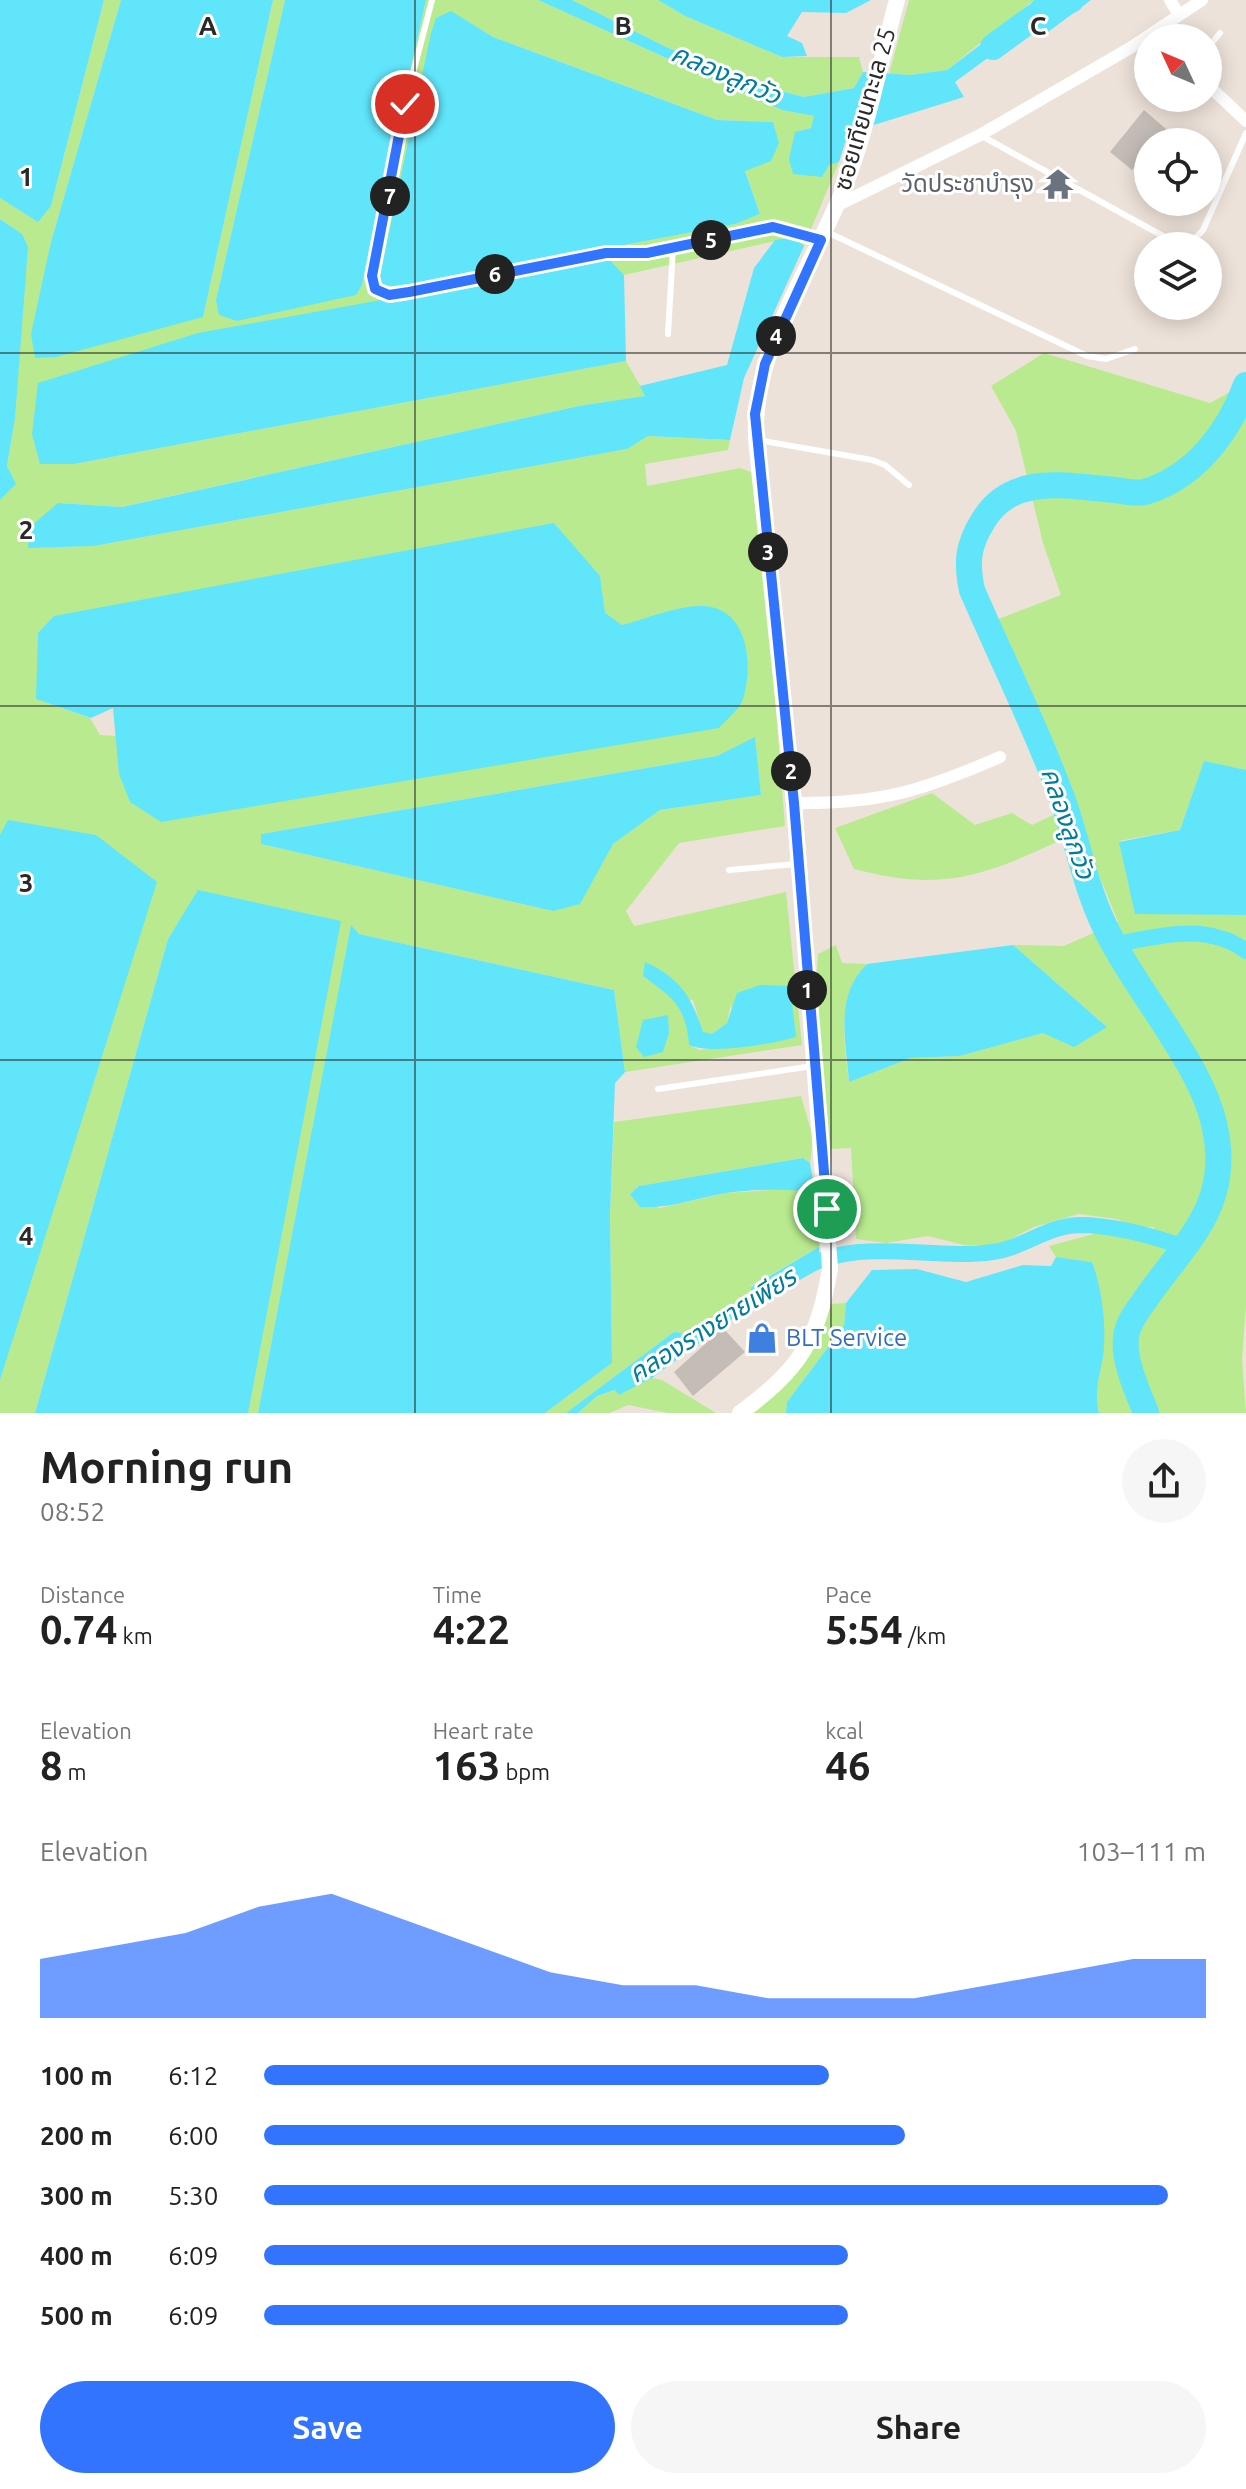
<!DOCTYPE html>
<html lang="en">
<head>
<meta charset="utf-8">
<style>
  body { margin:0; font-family:Ubuntu,"Noto Sans Thai",sans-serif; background:#f6f6f6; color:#222; height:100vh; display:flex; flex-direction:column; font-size:30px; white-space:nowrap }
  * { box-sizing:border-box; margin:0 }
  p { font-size:26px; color:#767676 }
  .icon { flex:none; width:44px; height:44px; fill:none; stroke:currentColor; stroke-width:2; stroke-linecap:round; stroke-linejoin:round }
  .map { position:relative; height:1413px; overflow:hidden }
  .sheet { display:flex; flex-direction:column; background:#fff; flex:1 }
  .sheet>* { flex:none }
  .needle { width:52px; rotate:314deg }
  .fabs { position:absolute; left:1134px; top:24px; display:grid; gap:16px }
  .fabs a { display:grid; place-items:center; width:88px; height:88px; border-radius:50%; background:#fff; box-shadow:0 4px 20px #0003; font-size:40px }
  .pin { position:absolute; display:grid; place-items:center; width:68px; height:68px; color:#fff; margin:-34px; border:4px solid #fff; border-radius:50%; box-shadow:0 2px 8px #0007 }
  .km { position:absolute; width:40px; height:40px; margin:-20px; border-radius:50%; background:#222; color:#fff; font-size:22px; line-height:40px; text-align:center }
  .round { display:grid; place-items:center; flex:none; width:84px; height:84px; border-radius:42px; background:#f6f6f6 }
  .overview { display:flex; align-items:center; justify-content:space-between; height:136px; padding:0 40px }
  h1 { font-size:44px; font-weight:700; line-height:60px }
  .figures { display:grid; grid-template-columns:repeat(3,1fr); gap:12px; height:136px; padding:8px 40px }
  .figures div { display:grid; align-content:center }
  .figures b { font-size:40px; font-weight:700 }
  .figures small { font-size:22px; font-weight:400 }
  .figures p { font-size:22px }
  .chart { height:224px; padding:16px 40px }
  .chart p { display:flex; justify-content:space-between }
  .chart svg { width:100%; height:144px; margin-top:8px; fill:#3374ff; opacity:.7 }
  .cta { display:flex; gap:16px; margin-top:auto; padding:16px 40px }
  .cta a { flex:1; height:92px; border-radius:48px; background:#3374ff; color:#fff; font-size:32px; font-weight:700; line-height:92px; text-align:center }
  .cta a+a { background:#f6f6f6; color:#222 }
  ul { padding:0 40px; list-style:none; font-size:26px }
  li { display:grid; grid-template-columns:128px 96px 1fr; align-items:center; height:60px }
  li i { height:20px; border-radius:10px; background:#3374ff }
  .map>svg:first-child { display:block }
</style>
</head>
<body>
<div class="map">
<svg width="1246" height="1413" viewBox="0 0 1246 1413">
  <rect width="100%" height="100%" fill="#ede2d9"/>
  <path fill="#b9ea8f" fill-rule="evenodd" d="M104,0h17l-70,242 152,75 70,-317h12l-69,300 146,-15 64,-285h112l244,110 33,6 -4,12 -15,4 33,33 10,-3 -35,84 -11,-9 -169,38 -15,-16 -535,205 552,-103 20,35 -67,10 -458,101 -63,-4 -30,44 66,-1 533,-97 20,-13 83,4 -2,10 -83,14 2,22 93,-18 11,4 18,150 16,204 -106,17 -53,68 8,15 152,-34 16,153 -177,27 -11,-82 -255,-56 -8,-8 -93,487h-13l-47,-522 -30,48 -133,474h-35v-913l15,-16 -8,-18 8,-48 7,-184 -22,-15v-21l37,23 14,-15zM451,12l42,25 224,83 56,2 -28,48 15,44 -25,10 -332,63 -21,-3zM600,576l5,38 17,11 79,-19 -582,168 -1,-38 -18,-1 -10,-17 -54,-19zM755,738l6,57 -101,15 -47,34 -60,67 -292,-67v-10l456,-78zM673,998l20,2 10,33 9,1 15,-11 4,-19 4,41 -35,5 -11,-5 -2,-26z
    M572,0h86l27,16 97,41h77l4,15 -9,16 -50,9 -31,-8 -107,-42z
    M909,0h125l-87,70 -37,5 -21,-1z
    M1044,353l166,50 36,-20v387l-42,-8 -24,68 -61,11 87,73 40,1v390l-4,54 4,54h-147l-4,-18 8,-42 -11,-91 -36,-5 -7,-11 56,-15 36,9 14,-13 -16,1 -23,-9 -37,-5 -45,13 -35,18h-35l-36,-9 -42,7 -30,-4 -5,-91 -20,1 -5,-17 -11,-131 3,-47 18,-9 6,18 25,1c-31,31 -23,77 -18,118l62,-24 49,-2 83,-23 63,-7 -93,-81 51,1 54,-24 -27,-67 -30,-15c-79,37 -120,52 -207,29l-19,-41 97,-35 43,32 37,-12 20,12 38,-18 -77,-186 68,-26 -18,-52 -27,-112 -25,-45z
    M801,1096l12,42 -3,25 -7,-5 -164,28 -9,8 30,14 66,-15 60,-4 29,3 4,55 -68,39 1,6 -58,42 -20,-2 -108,81h-21l67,-50 -2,-148 4,-93z
    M846,1303l-2,23 -57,76 -1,11h-37l52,-46 31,-63z
    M652,1378l10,2 54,33h-48l-40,-8 -18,8h-32l19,-17 19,-6 4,4z"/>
  <path fill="#60e5fb" d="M0,0h104l-53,206 -13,16 -38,-24z
    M121,0h152l-70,317 -147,40 -21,1 -4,-24 20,-92z
    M285,0h141l-64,285 -6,10 -119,26 -18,-6 -3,-15z
    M538,0h34l94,47 107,42 31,8 50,-9 9,-16 47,3 37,-5 66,-50 10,12 -68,50 9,15 -116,36 -9,29 -10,3 -7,12 -29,-3 -4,-15 6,-27 16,-4 3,-12 -32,-6z
    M658,0h213l-25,13 -44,-1 -15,24 15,7 5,13 -25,1 -97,-41z
    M1034,0h57l-51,38 -20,-23z
    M451,11l42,26 224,83 56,2 6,21 -8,18 -26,10 15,43 -25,10 -332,63 -21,-2 -2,-9 51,-243 5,-15z
    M0,219l22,15 6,13 -13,171 -8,48 9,18 -16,16z
    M794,237l10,9 -60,132 -14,62 -82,-4 -21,13 -533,97 -66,2 2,-21 28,-24 64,4 457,-101 66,-10 -5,-10 87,-21 27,-97 21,-28z
    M609,259l15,16 2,86 -552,103h-34l-8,-30 6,-51 160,-50z
    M554,523l46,53 5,37 17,12c24,-6 54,-19 79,-19 47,0 53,58 42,93 -3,10 -17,21 -24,29l-558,94 -31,-20 -11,-28 -6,-66 -22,10 -55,-19 2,-66 16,-17z
    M755,737l6,58 -101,15 -47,34 -33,60 -27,7 -292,-67v-10l456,-78z
    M1204,761l42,9v145l-111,-1 -16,-72 61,-12z
    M8,820l88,15 61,47 -157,498v-545z
    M198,890l143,31 -93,492h-213l133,-474z
    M351,925l8,9 255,56 11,82 -10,11 -5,132 2,148 -67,50h-287z
    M1013,945l94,82 -33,20 -31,-14 -83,23 -49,2 -62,24c-3,-42 -15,-86 18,-118z
    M645,962c35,16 47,35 58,70l9,2 15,-11 10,-30 23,-8 30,1 6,51c-24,7 -86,18 -107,8 -3,-39 -16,-47 -46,-69z
    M668,1015l1,18 -6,19 -19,5 -8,-10 7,-27z
    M803,1158l7,5 5,29c-29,-3 -60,-3 -89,1 -30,5 -56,16 -86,14l-10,-13 9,-8z
    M819,1247v22l-84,48 -83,61 -33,17 -4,-5 -18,6 -19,17h-12l108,-81 20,2 57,-42v-5z
    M1056,1257l36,5c10,26 15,66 11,95 -4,21 -9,35 -4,56h-313l1,-11 57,-76 2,-23 26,-33 45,-1 49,13 57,-17 28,1z"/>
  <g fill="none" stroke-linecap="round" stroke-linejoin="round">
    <path stroke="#60e5fb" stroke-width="16" d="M1116,944c44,-8 91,-22 130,7
      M800,1270c58,-35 130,-9 193,-18 30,-4 54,-26 86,-27 36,0 74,11 108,23"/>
    <path stroke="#60e5fb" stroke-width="26" d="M993,47l41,-30 37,-17
      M1146,1413c-8,-21 -23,-52 -20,-76 1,-13 11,-26 19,-37 39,-57 87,-93 70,-172 -14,-70 -89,-146 -117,-217 -15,-36 -22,-74 -35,-110 -26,-72 -61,-141 -91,-211 -6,-28 -4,-45 11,-69 28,-48 84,-35 132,-31 9,1 21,4 30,2 50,-15 84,-60 101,-107"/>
  </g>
  <path fill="#c4bcb6" d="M1144,110l22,19 -11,13h-7v9l-16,19 -22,-18z
    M723,1328l22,24 -52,44 -19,-24z"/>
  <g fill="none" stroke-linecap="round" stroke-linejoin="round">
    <path stroke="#fff" stroke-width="6" d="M432,0l-27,104 -33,172 5,16h32l197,-39h41l126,-26 45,12
      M1208,48l12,-15
      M980,135l192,106c15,3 21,1 31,-11l43,-97
      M825,231l262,125 19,3 29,-10
      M668,334l5,-86
      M758,440l114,20 13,5 24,20
      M729,870l68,-6
      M658,1089l155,-23"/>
    <path stroke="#fff" stroke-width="12" d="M1170,0l9,15
      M1208,85l38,36
      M836,206l144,-71 150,-87 72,-48
      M794,803c86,1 128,-12 206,-46"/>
    <path stroke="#fff" stroke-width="16" d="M740,1413c60,-44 78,-72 90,-145l-36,-465 -38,-364c-4,-90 55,-169 88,-251 24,-59 36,-126 53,-188"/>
  </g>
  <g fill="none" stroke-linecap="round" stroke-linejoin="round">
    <defs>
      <path id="route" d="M405,104l-33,172 3,13 14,6 20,-3 197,-39h41l126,-26 48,13 -56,124 -10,50 39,389 33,406"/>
    </defs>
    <use href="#route" stroke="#fff" stroke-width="16"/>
    <use href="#route" stroke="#3374ff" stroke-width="10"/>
  </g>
  <path fill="none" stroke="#292929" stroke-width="2" stroke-opacity="0.55" d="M415,0v1413M831,0v1413M0,353h1246M0,706h1246M0,1060h1246"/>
  <defs>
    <symbol id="temple-bare" viewBox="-9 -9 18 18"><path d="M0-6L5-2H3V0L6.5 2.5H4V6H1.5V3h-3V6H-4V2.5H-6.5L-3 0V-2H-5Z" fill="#6b7280" stroke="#fff" stroke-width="2.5" paint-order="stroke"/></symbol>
    <symbol id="shop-bare" viewBox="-9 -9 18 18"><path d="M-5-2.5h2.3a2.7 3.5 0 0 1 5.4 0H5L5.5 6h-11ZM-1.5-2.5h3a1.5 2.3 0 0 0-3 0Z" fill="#3f7fe0" stroke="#fff" stroke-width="2.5" paint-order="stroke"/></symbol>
  </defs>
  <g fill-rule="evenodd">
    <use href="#temple-bare" x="1036" y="162" width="44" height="44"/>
    <use href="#shop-bare" x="740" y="1316" width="44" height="44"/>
  </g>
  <g text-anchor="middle" stroke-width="6" stroke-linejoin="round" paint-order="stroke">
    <g font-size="24" fill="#292929" stroke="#fff">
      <text transform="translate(865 109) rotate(-74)" y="8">ซอยเทียนทะเล 25</text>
    </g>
    <g font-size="24" fill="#5b616d" stroke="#fff" text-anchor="end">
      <text x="1034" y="192">วัดประชาบํารุง</text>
    </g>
    <g font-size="24" fill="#366cbe" stroke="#fff" text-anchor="start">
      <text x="786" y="1346">BLT Service</text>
    </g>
    <g font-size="26" font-style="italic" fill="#017c9e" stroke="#fff">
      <text transform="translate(726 74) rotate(23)" y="9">คลองลูกวัว</text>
      <text transform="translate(1068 823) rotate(71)" y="9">คลองลูกวัว</text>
      <text transform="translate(712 1325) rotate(-32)" y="9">คลองรางยายเพียร</text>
    </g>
  </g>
  <g font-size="26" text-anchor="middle" font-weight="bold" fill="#292929" stroke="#fff" stroke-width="6" stroke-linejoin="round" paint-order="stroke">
    <text x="208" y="35">A</text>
    <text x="623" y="35">B</text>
    <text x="1038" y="35">C</text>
    <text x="26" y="186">1</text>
    <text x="26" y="539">2</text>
    <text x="26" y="892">3</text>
    <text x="26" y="1245">4</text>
  </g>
</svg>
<div class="fabs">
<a><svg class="needle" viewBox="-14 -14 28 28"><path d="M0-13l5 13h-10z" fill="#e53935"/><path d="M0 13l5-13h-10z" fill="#767676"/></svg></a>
<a><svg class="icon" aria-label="locate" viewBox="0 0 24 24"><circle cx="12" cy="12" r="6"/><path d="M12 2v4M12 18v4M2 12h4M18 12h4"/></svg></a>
<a><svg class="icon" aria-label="layers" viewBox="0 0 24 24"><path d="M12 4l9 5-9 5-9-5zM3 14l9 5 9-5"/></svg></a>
</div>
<div class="pin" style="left:827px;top:1209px;background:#1e9e55"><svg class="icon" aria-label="arrive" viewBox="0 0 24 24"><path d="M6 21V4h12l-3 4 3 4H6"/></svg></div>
<div class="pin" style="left:405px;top:104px;background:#d93025"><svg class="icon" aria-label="check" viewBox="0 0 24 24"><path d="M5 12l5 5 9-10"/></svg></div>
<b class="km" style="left:807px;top:990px">1</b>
<b class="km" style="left:791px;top:771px">2</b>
<b class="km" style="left:768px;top:552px">3</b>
<b class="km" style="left:776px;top:336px">4</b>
<b class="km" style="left:711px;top:240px">5</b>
<b class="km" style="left:495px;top:274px">6</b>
<b class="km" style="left:390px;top:196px">7</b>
</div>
<section class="sheet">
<div class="overview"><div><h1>Morning run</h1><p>08:52</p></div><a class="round"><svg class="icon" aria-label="share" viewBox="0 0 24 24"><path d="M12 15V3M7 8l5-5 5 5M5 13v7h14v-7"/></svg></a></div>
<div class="figures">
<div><p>Distance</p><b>0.74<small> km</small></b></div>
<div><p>Time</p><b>4:22</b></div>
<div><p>Pace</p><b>5:54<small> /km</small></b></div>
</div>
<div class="figures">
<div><p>Elevation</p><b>8<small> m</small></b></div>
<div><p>Heart rate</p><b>163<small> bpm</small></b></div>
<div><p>kcal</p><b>46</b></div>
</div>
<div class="chart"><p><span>Elevation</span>103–111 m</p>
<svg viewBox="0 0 160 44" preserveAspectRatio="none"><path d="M0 44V26L10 22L20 18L30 10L40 6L50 14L60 22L70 30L80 34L90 34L100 38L110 38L120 38L130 34L140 30L150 26L160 26V44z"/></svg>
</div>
<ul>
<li><b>100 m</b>6:12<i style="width:60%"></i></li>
<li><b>200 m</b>6:00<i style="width:68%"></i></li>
<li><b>300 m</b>5:30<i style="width:96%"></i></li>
<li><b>400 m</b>6:09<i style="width:62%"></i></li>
<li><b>500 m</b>6:09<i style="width:62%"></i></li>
</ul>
<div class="cta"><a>Save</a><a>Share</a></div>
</section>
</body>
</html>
